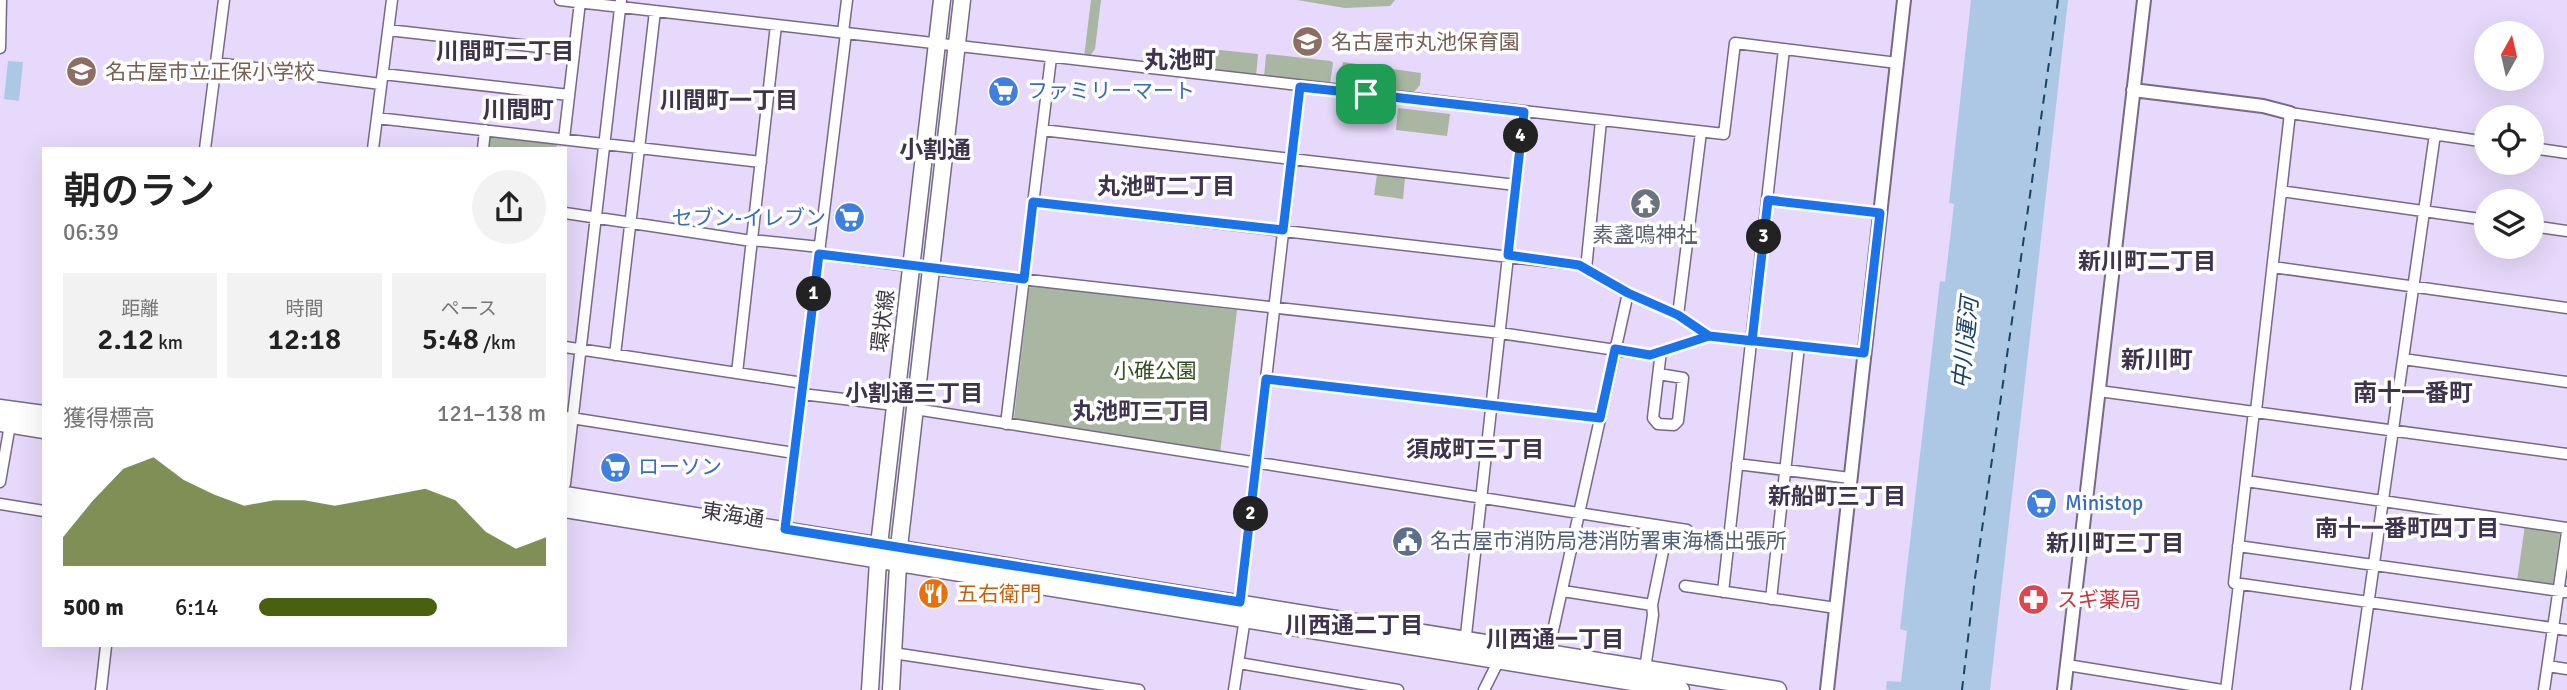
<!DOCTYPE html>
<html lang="ja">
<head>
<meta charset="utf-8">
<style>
  body { margin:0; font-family:Signika,"Noto Sans JP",sans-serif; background:#f2f2f2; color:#222; height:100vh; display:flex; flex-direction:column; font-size:26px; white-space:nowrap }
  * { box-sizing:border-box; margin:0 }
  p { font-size:23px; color:#767676 }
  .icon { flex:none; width:38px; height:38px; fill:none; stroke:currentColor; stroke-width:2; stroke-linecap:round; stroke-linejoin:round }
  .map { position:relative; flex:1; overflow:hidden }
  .panel { position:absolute; left:42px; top:147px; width:525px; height:500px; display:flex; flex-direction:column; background:#fff; border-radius:0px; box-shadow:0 7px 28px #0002 }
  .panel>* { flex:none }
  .needle { width:46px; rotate:8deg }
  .controls { position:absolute; left:2474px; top:21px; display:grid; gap:14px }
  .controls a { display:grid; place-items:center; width:70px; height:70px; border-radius:50%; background:#fff; box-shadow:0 7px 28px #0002; font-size:35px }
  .pin { position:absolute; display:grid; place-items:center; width:60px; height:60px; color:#fff; margin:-30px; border-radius:14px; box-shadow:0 4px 10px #0006 }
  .km { position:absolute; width:35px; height:35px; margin:-18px; border-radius:50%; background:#222; color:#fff; font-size:19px; line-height:35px; text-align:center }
  .round { display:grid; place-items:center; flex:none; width:74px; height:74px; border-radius:37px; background:#f2f2f2 }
  .head { display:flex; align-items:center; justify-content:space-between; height:119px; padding:0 21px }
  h1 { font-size:38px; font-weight:600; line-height:52px }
  .stats { display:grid; grid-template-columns:repeat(3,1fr); gap:10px; height:119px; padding:7px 21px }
  .stats div { display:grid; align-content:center; border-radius:0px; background:#f2f2f2; text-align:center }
  .stats b { font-size:30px; font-weight:600 }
  .stats small { font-size:19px; font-weight:400 }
  .stats p { font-size:19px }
  .chart { height:196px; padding:14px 21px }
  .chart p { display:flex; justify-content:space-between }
  .chart svg { width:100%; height:126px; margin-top:7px; fill:#49610f; opacity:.7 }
  ul { padding:0 21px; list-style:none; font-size:23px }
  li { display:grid; grid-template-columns:112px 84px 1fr; align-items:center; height:52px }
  li i { height:18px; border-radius:9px; background:#49610f }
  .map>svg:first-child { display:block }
</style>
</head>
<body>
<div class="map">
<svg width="2567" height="690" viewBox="0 0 2567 690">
  <rect width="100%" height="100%" fill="#e7d9fb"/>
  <path fill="#a9b6a1" d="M1091,0h10l-6,49 -6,8h-5z
    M1297,0h98l-5,6 -45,2z
    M1210,49l48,5 -2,22 -52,-6 -5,-8 3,-10z
    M1268,54l63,7 2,2 -3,21 -66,-7 2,-22z
    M1343,62l78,11 -1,12 -8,9 -73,-9z
    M1398,108l52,6 -3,22 -51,-6z
    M491,135l65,8 1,6h-71l2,-11z
    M1377,175l28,3 -2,21 -29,-4z
    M1032,286l205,24 -17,143 -200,-31 -6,-5 15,-128z
    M2525,525l33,4 2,4 -7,51 -3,2 -33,-5z"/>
  <path fill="#adc8e5" d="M1971,0h97l-78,690h-101l-3,-1 1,-8 14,1 6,-51 -7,-2 40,-348 5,1 9,-78 -5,-1z
    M8,61l15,1 -4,39 -15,-2z"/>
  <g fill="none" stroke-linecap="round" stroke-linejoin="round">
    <path stroke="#194269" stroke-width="2" stroke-dasharray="9 7" stroke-linecap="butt" d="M1962,690l13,-112 83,-578"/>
    <defs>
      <path id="minor" d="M560,0l286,33 -61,496
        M388,30l186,21
        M843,32l4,-32
        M846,33l878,101 11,-91 162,20
        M0,48l1,-48
        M216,63l165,21
        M383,74l186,21
        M377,118l384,44
        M1042,130l474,55
        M564,139l16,-137
        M2532,148l35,5
        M205,149l19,-149
        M373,149l19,-149
        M483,149l2,-19
        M2281,191l206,29
        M1768,200l112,13
        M1033,202l546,63 49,28 50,22 31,21 155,17
        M565,213l187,28
        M2532,226l35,5
        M752,240l68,7
        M819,254l113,15 568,64 150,22 59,-19
        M2273,267l294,41
        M1586,269l15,-148
        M1678,315l23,-183
        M565,347l238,36
        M615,355l40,-344
        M2403,359l164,23
        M737,373l39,-348
        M1659,374l24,4 -5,43 -4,4 -16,-1 -5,-6 8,-67
        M1266,379l334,39
        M2099,391l468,63
        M802,394l92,11
        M915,409l772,121
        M2254,411l-20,172 333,47
        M2256,411l34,-298 197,29
        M565,417l229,36
        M1006,424l45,-366
        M1737,464l113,14
        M2246,481l321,47
        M0,482l10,-57
        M565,484l56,-484
        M0,504l44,7
        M2238,546l329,46
        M1685,586l151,22
        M1563,591l89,14 16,-78
        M1723,592l61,-543
        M1771,599l28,-253
        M1240,602l60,-515
        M1465,644l59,-532
        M893,653l246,37
        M1548,653l80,-360
        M1239,663l159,27
        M2067,665l155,25
        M2548,666l19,3
        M1645,669l8,-54 -1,-10
        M101,690l5,-44
        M1234,690l11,-72
        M1484,690l16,-32
        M2226,690l13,-106
        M2356,690l79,-556
        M2544,690l23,-158"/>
      <path id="tertiary" d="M2133,90l130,16 27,7
        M1827,690l77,-690
        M2064,690l80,-690"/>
      <path id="primary" d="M0,408l44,6
        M0,423l44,7
        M565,495l1213,195
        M565,509l1116,181
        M870,690l9,-145 63,-545
        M891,690l8,-143 63,-547"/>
    </defs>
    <use href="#minor" stroke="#766a87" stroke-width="13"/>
    <use href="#tertiary" stroke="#766a87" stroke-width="16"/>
    <use href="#primary" stroke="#766a87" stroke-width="19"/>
    <use href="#minor" stroke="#fff" stroke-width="10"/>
    <use href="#tertiary" stroke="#fff" stroke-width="12"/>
    <use href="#primary" stroke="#fff" stroke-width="16"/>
  </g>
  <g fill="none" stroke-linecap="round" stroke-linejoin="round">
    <defs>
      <path id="route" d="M1366,94l-66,-7 -17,143 -250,-28 -9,77 -205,-25 -34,275 455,73 26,-223 334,39 15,-69 35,6 59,-19 43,5 16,-141 112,13 -16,140 -155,-17 -31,-21 -50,-22 -49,-28 -71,-10 16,-143 -158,-18"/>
    </defs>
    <use href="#route" stroke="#fff" stroke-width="14"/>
    <use href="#route" stroke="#1a73e8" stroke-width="9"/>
  </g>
  <defs>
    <symbol id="school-disc" viewBox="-11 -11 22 22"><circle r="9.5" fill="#8d6e63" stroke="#fff"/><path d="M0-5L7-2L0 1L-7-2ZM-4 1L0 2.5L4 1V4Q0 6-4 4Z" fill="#fff"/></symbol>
    <symbol id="supermarket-disc" viewBox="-11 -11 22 22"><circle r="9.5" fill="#3f7fe0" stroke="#fff"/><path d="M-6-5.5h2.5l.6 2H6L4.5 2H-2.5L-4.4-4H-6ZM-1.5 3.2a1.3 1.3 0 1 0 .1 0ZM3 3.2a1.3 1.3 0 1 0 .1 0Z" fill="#fff"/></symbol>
    <symbol id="temple-disc" viewBox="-11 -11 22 22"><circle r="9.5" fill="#6b7280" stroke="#fff"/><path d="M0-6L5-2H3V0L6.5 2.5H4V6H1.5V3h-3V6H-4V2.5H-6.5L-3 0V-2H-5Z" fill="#fff"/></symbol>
    <symbol id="civic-disc" viewBox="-11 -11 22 22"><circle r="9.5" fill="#5c6f8a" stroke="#fff"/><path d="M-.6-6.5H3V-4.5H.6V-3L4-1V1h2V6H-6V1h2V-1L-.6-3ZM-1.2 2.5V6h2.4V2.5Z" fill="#fff"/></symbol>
    <symbol id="restaurant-disc" viewBox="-11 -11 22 22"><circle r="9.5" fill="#e8710a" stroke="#fff"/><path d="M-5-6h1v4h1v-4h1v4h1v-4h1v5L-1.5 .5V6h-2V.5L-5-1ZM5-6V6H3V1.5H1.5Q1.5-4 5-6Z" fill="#fff"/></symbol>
    <symbol id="pharmacy-disc" viewBox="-11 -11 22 22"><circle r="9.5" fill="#e0444e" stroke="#fff"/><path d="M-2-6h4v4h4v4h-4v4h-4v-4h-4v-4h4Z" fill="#fff"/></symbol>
  </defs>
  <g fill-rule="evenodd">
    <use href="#school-disc" x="1290" y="24" width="35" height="35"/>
    <use href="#school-disc" x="64" y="54" width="35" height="35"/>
    <use href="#supermarket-disc" x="986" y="74" width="35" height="35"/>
    <use href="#temple-disc" x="1628" y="186" width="35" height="35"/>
    <use href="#supermarket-disc" x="832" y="200" width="35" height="35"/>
    <use href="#supermarket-disc" x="598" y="450" width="35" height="35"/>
    <use href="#supermarket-disc" x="2024" y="486" width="35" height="35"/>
    <use href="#civic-disc" x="1390" y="524" width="35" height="35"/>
    <use href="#restaurant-disc" x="916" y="576" width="35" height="35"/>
    <use href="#pharmacy-disc" x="2016" y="582" width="35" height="35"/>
  </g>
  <g text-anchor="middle" stroke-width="7" stroke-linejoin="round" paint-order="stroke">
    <g font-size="21" fill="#785e54" stroke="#fff" text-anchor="start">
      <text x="1331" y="49">名古屋市丸池保育園</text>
      <text x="105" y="79">名古屋市立正保小学校</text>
    </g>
    <g font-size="21" fill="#366cbe" stroke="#fff" text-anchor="start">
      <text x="1027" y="98">ファミリーマート</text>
      <text x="826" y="225" text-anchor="end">セブン-イレブン</text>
      <text x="638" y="474">ローソン</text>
      <text x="2065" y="510">Ministop</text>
    </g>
    <g font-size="21" fill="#5b616d" stroke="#fff">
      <text x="1645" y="242">素盞鳴神社</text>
    </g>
    <g font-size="21" fill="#3c3643" stroke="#fff">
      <text transform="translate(883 321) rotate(-83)" y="7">環状線</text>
      <text transform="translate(733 515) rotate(9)" y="7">東海通</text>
    </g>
    <g font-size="21" fill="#344f1f" stroke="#fff">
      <text x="1155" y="378">小碓公園</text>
    </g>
    <g font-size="21" fill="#4e5e75" stroke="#fff" text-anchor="start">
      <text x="1430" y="548">名古屋市消防局港消防署東海橋出張所</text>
    </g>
    <g font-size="21" fill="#c56008" stroke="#fff" text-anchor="start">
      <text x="957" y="601">五右衛門</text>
    </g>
    <g font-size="21" fill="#be3a42" stroke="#fff" text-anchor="start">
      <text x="2057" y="607">スギ薬局</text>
    </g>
    <g font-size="23" font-weight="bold" fill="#3f344e" stroke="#fff">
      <text x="505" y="59">川間町二丁目</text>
      <text x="729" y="108">川間町一丁目</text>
      <text x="1166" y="194">丸池町二丁目</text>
      <text x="2147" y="269">新川町二丁目</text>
      <text x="914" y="401">小割通三丁目</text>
      <text x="1141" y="419">丸池町三丁目</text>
      <text x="1475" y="457">須成町三丁目</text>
      <text x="1837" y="504">新船町三丁目</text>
      <text x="2407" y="536">南十一番町四丁目</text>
      <text x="2115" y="551">新川町三丁目</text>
      <text x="1354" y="633">川西通二丁目</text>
      <text x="1555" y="647">川西通一丁目</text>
    </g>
    <g font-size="23" font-style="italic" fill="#194269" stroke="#fff">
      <text transform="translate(1965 343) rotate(-84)" y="8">中川運河</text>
    </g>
    <g font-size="24" font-weight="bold" fill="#3f344e" stroke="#fff">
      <text x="1180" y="68">丸池町</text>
      <text x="518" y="118">川間町</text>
      <text x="935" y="158">小割通</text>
      <text x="2157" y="368">新川町</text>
      <text x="2413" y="401">南十一番町</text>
    </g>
  </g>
</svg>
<div class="controls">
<a><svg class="needle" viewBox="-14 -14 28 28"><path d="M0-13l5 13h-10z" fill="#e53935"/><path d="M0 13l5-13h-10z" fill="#767676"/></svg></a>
<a><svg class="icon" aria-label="locate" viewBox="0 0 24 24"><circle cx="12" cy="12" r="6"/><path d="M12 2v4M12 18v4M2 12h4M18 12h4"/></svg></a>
<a><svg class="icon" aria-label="layers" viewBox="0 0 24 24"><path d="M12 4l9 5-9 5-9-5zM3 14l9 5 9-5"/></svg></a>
</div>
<div class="pin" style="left:1366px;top:94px;background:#1e9e55"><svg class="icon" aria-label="arrive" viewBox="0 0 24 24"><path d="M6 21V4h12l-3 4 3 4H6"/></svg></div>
<b class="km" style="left:814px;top:294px">1</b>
<b class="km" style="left:1251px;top:514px">2</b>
<b class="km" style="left:1764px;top:237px">3</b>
<b class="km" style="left:1521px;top:136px">4</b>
<section class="panel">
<div class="head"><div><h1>朝のラン</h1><p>06:39</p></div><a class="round"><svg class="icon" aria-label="share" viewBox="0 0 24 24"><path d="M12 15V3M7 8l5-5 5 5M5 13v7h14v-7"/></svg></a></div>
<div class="stats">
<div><p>距離</p><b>2.12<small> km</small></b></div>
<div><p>時間</p><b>12:18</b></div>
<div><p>ペース</p><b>5:48<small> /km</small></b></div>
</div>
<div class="chart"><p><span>獲得標高</span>121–138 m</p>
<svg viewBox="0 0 160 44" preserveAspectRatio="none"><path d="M0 44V34L10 21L20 10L30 6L40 14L50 19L60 23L70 21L80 21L90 23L100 21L110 19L120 17L130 21L140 32L150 38L160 34V44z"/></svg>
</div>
<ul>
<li><b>500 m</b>6:14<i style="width:62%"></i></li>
</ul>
</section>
</div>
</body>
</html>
